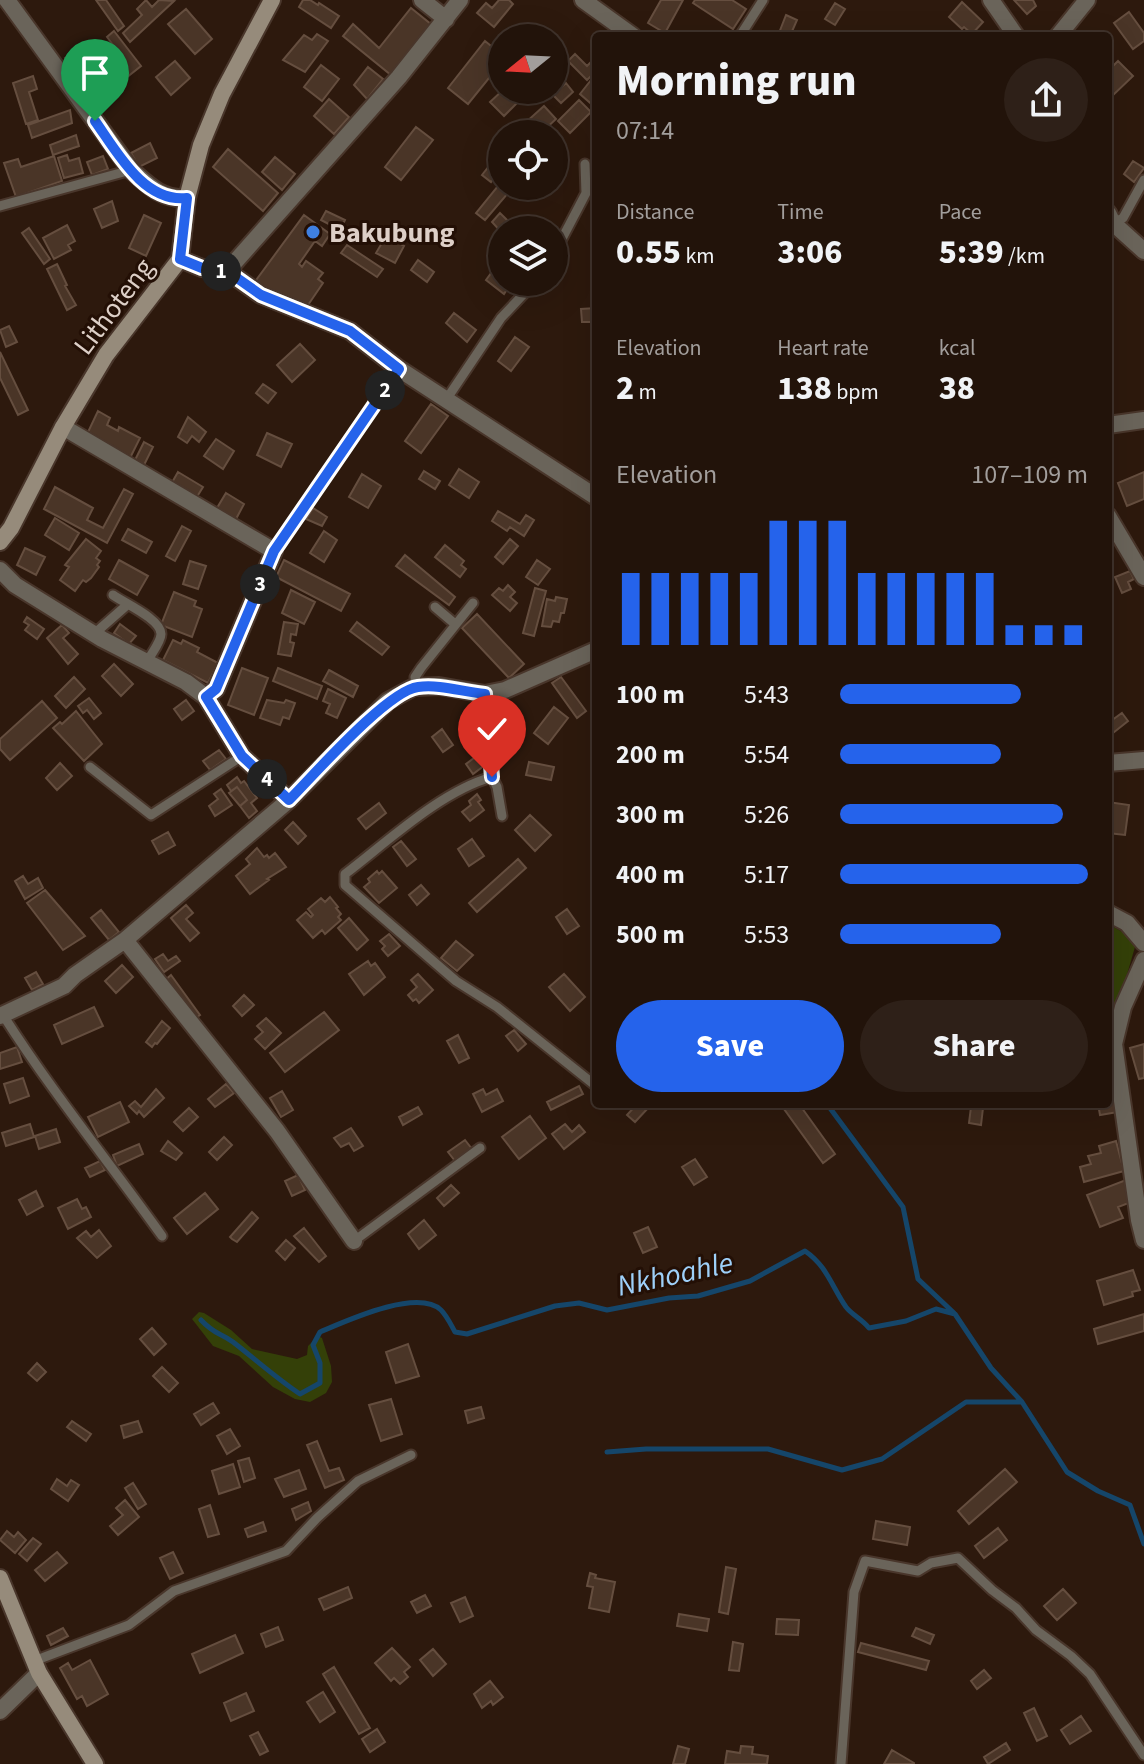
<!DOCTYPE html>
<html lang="en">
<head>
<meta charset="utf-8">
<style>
  body { margin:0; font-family:"Source Sans 3",sans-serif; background:#2e2018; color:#f1f3f6; height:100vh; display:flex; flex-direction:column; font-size:30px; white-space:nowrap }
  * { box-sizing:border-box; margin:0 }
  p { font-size:26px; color:#a29e9c }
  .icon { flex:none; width:44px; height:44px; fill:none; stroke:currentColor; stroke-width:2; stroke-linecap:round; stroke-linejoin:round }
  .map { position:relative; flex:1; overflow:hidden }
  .panel { position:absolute; left:592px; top:32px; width:520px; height:1076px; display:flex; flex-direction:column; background:#22130a; border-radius:8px; box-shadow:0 8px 32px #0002,0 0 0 2px #3f322b }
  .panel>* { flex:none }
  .needle { width:52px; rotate:252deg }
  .fabs { position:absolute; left:488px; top:24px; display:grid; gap:16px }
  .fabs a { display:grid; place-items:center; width:80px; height:80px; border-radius:50%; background:#22130a; box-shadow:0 8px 32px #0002,0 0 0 2px #3f322b; font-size:40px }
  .pin { position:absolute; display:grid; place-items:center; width:68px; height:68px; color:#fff; margin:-82px -34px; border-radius:50% 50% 50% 0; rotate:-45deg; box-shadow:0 0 8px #0007 }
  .pin .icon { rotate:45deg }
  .km { position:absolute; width:40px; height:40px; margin:-20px; border-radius:50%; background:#222; color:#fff; font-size:22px; line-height:40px; text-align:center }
  .round { display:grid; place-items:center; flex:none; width:84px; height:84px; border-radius:42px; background:#2e2018 }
  .headline { display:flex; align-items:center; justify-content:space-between; height:136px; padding:0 24px }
  h1 { font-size:44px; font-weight:800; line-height:60px }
  .figures { display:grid; grid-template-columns:repeat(3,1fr); gap:12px; height:136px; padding:8px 24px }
  .figures div { display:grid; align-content:center }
  .figures b { font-size:34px; font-weight:800 }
  .figures small { font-size:22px; font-weight:400 }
  .figures p { font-size:22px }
  .chart { height:224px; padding:16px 24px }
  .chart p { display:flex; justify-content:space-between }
  .chart svg { width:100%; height:144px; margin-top:8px; stroke:#2563eb; stroke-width:6 }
  .action { display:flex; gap:16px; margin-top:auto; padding:16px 24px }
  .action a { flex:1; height:92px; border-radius:48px; background:#2563eb; color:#fff; font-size:32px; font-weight:800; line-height:92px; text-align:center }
  .action a+a { background:#2e2018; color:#f1f3f6 }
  ul { padding:0 24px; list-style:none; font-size:26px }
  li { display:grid; grid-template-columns:128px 96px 1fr; align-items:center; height:60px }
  li i { height:20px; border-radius:10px; background:#2563eb }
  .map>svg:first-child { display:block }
</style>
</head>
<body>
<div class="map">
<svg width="1144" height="1764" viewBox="0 0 1144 1764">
  <rect width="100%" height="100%" fill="#2d190d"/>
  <path fill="#344008" d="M1108,924l29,16 -11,38 -18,44z
    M199,1312l5,1 27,17 21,19 45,10 10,-4 1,-9 10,-10 4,2 9,28 1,16 -6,11 -16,9 -15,-3 -22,-12 -34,-31 -26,-10 -21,-27z"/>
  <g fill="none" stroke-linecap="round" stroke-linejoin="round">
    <path stroke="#15466a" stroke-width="5" d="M594,770l2,8
      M827,1104l76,103 15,72 36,34
      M201,1320c14,15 18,12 32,22 22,17 43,36 67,52l20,-11v-20l-7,-18 7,-13c26,-11 97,-44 121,-22 6,6 10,15 14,22l12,2 88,-28 24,-3 28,7 62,-12 29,-2 52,-15 55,-30c22,15 27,36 41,56 6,8 16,12 23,21l37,-7 30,-12 19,5 36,54 31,34 45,70 31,19 32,14 14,39
      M607,1452l39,-3h122l74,21 40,-11 84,-57h54"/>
  </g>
  <path fill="#4a3527" stroke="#654e3f" stroke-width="2" d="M96,0h10l18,26 -6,5z
    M146,0l6,7 7,-7 15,1 -44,41 -7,-9 19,-18 -5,-6z
    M303,0h7l8,5 1,-2 20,13 -8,12 -32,-21z
    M499,0h10l4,4 -19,23 -17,-14 9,-10 6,5z
    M661,0h22l-18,33 -17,-10z
    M695,0h37l14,9 -13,20 -40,-26z
    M1014,0h19l3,6 -9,8z
    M962,2l21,20 -11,12 -8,-7 -2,2 -13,-12z
    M835,3l10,6 -10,16 -10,-6z
    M411,8l21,17 -41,50 -48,-39 10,-12 26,24z
    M186,9l26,30 -17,15 -27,-30z
    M1129,12l15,21v8l-11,8 -19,-26z
    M786,15l11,5 -7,16 -11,-3z
    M114,31l27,35 -48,38 -8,-10 41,-32 -19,-25z
    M317,34l11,7 -23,31 -22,-12 21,-25 8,5z
    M485,41l17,14v7l-34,42 -20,-16z
    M91,45l10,20 -27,13 -9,-20z
    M575,54l12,12 9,-9v14l-9,9 -19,-19z
    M175,61l15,17 -19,17 -15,-18z
    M1118,61l15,15 -25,24v-29z
    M321,65l18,14 -17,22 -18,-14z
    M368,67l15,12 -16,20 -13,-14z
    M595,75h1v33l-16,-14z
    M33,76l4,13 -8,3 9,28 -12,4 -13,-41z
    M566,83l7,9 -12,11 -8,-8z
    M503,90h23l2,2 -24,24 -14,-14z
    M329,99l20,18 -15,17 -20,-18z
    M579,100l12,12 -21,21 -12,-12z
    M544,106l12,13 -16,15h-5l-10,-11z
    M70,110l2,13 -40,15 -4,-13z
    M416,127l17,13 -32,40 -16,-13z
    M76,135l3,11 -26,9 -3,-10z
    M150,143l7,15 -18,9 -8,-14z
    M228,149l50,44 -15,18 -50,-44z
    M67,155l2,6 10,-3 4,15 -19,5 -6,-20z
    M54,156l8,25 -46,16 -12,-34 14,-4 3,8z
    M103,156l5,13 -16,6 -5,-13z
    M497,156l5,4v9l-11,13 -9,-7z
    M275,157l20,17 -13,16 -20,-18z
    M1133,161l11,7 -10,14 -10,-8z
    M502,181v5h12l-29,34 -9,-7z
    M112,201l6,20 -16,7 -8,-19z
    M326,211l19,9 -5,10 -19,-10z
    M500,213l17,17h-15v3l-10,-11z
    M144,215l17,8 -15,33 -17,-8z
    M304,215l26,19 -8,12 -7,-5 -16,23 3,3 4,-6 17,12 -5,6 5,4 -15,22 -31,-13 -3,5 -20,-14z
    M67,225l8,16 -7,4 3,5 -17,9 -11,-21z
    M29,228l21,31 -6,5 -22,-31z
    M386,236l18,10 -9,17 -19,-10z
    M347,245l36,24 -6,8 -36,-24z
    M502,258v24h10l-8,12 -18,-14z
    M418,260l16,12 -7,10 -16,-12z
    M57,264l10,21 -2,1 11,19 -9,5 -20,-41z
    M596,308v14h-14l-1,-13z
    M454,313l22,17 -9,12 -21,-19z
    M9,326l8,16 -11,5 -6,-17z
    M89,326l13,9 -6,8 -13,-9z
    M515,337l14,10 -18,24 -13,-10z
    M300,344l15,16 -23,22 -15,-17z
    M0,352l28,58 -10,5 -18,-37z
    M263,384l13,9 -8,10 -12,-10z
    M431,404l17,12 -27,37 -16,-12z
    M98,411l12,7 -3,7 11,6 1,-4 21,11 -10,20 -42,-26z
    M188,417l18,15 -7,10 -7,-6 -5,7 -9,-6z
    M267,433l25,11 -11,23 -24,-12z
    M216,439l18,12 -11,18 -19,-13z
    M144,442l9,5 -10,20 -9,-5z
    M459,469l20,13 -10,16 -20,-13z
    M424,471l16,10 -5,8 -16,-10z
    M178,472l25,15 -8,13 -25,-14z
    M1144,472v27l-17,7 -9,-23z
    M362,474l19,12 -13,22 -19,-11z
    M55,487l38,21 -6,12 16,8 21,-39 9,5 -26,49 -63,-34z
    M226,493l18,11 -8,15 -19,-11z
    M313,508l14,9 -5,9 -16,-7z
    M498,511l22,13 6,-9 8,5 -10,16 -14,-9 -3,4 -15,-10z
    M55,518l24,15 -10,17 -24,-15z
    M182,526l9,5 -16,30 -9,-5z
    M128,529l24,13 -6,11 -24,-13z
    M324,531l13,9 -13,22 -14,-9z
    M86,539l15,12 -5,7 4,3 -3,4 2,2 -8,11 -5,4 -3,-2 -8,11 -15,-11 9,-13 -4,-2z
    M510,539l8,7 -15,18 -8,-7z
    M445,545l19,16 -3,4 5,4 -6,8 -25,-20z
    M25,548l20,9 -9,18 -19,-10z
    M405,555l50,42 -6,8 -53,-39z
    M119,560l29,16 -11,19 -28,-16z
    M284,560l66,34 -9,17 -65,-34z
    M537,560l13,9 -12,16 -12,-8z
    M190,561l16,5 -8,23 -15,-5z
    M1130,571l4,8 -6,3 3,7 -9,4 -7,-16z
    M508,585l7,7 -5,5 7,6 -7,8 -18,-16 7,-7 4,3z
    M535,588l11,3 -12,45 -11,-3z
    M291,590l24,12 -11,22 -22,-11z
    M174,592l22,9 -2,5 8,3 -10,28 -31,-12z
    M556,597l11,2 -3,14h-3l-2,9 -6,-1 -2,6 -9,-1 5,-27 8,2z
    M477,614l47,50 -15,14 -47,-50z
    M27,617l17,12 -7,10 -12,-9 4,-5 -5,-3z
    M284,622l14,2 -2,11 -5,-1 -1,8 4,1 -3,13 -13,-2z
    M357,622l32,25 -7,8 -32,-24z
    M120,624l16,12 -7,8 -15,-11z
    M62,625l7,8 -6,5 15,16 -10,10 -21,-26z
    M173,640l8,4 2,-4 16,8 -2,4 21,11 -10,20 -45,-23z
    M114,664l19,20 -12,12 -19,-20z
    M242,668l26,10 -14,37 -26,-10z
    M278,668l44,18 -5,13 -44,-18z
    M329,670l29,16 -5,11 -30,-16z
    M74,677l11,12 -19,19 -11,-12z
    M561,677l25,34 -9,7 -25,-35z
    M328,689l18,9 -9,20 -11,-5 4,-9 -7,-3z
    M89,698l12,15 -7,6 -7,-9 -4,3 -5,-7z
    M186,700l8,11 -12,9 -8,-11z
    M267,700l17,3 2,-3 9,3 -6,16 -6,-2 -3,8 -20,-7z
    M42,701l15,17 -47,42 -10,-11v-10z
    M554,707l14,11 -20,26 -14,-11z
    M76,711l26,33 -18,17 -31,-33 7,-6 2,2z
    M1122,713l6,8 -15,12 -5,-10z
    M442,729l11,16 -10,7 -11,-15z
    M219,750l7,9 -16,11 -7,-9z
    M478,755l7,10 -12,9 -7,-10z
    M529,762l25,5 -3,13 -25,-5z
    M60,763l12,13 -15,14 -11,-12z
    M237,777l4,6 3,-2 13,17 -6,5 6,8 -8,7 -9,-12 7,-6 -10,-13 -6,4 -4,-6z
    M237,787l10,13 -7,6 -11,-13z
    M221,789l11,16 -17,11 -6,-10 9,-7 -4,-5z
    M477,794l4,6 -3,2 6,8 -14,11 -8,-9 9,-7 -2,-4z
    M1108,802l21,3 -4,30 -17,-2z
    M379,803l7,10 -20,16 -8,-10z
    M530,815l21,20 -16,16 -20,-21z
    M293,822l13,14 -8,8 -13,-14z
    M168,832l7,13 -16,9 -7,-13z
    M472,839l12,17 -15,10 -11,-17z
    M401,841l15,18 -9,7 -14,-19z
    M257,848l7,9 3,-2 2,3 6,-5 11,14 -19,12 2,1 -19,14 -14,-18 14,-12 -4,-5z
    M518,859l8,9 -49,44 -8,-9z
    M377,871l2,3 3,-3 15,17 -18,15 -15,-16 6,-5 -2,-3z
    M23,876l5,8 10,-6 5,10 -18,11 -10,-18z
    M421,885l8,9 -12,11 -8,-10z
    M45,890l40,46 -22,14 -36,-47z
    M330,897l8,10 -2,1 5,6 -3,3 3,3 -16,14 -3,-4 -9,8 -16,-18 9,-8 5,5 2,-2 -5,-6 13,-11 4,4z
    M186,905l7,8 -7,6 13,14 -9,8 -19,-23z
    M567,909l12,17 -12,8 -11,-17z
    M101,910l18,22 -10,8 -18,-22z
    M349,918l19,22 -11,10 -19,-22z
    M389,934l11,12 -12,10 -6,-7 3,-3 -5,-5z
    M456,941l17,14 -16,16 -16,-13z
    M163,954l5,7 8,-5 4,5 -16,11 -9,-13z
    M368,961l3,5 4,-3 10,14 -21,18 -15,-21z
    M122,965l11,12 -17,16 -11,-12z
    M36,972l7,12 -11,6 -7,-12z
    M418,974l15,16 -14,13 -3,-4 -3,2 -5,-6 9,-8 -6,-7z
    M564,974l21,23 -15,14 -21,-24z
    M171,975l29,40 -7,5 -29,-39z
    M244,995l10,10 -12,11 -9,-10z
    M94,1007l9,19 -41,18 -8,-19z
    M324,1012l15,18 -54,42 -15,-19z
    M266,1018l15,15 -16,16 -10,-10 8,-7 -6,-6z
    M162,1021l8,7 -13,16 -2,-1 -3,4 -6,-5z
    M514,1030l12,14 -8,7 -12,-15z
    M458,1035l11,23 -10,5 -12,-22z
    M1144,1044v34l-5,1 -9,-31z
    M17,1047l5,15 -22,7v-16z
    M1112,1067l6,45 -18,3 -2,-11h10v-36z
    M23,1078l6,18 -19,7 -6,-19z
    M226,1084l8,9 -19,14 -7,-8z
    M579,1086l4,8 -32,16 -4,-8z
    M156,1089l8,9 -20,19 -5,-6 -2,3 -8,-8 6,-5 6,6z
    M483,1089l3,6 11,-6 6,12 -21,11 -9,-18z
    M282,1091l11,19 -12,7 -11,-19z
    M120,1102l9,20 -31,15 -10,-20z
    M637,1104l12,3 -14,15 -8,-7z
    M792,1104h7l36,50 -12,9 -39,-54z
    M418,1107l4,7 -19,11 -4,-8z
    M971,1107l12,1 -2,17 -12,-2z
    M189,1108l9,9 -15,14 -9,-9z
    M530,1116l16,22 -27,21 -17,-22z
    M30,1124l4,13 -28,9 -4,-13z
    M565,1124l7,8 7,-7 6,7 -21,17 -12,-15z
    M351,1128l12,18 -9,5 -5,-8 -8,4 -7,-9z
    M56,1129l4,13 -21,7 -4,-13z
    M224,1137l8,8 -15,15 -8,-8z
    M465,1140l7,9 -17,12 -7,-9z
    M168,1141l14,12 -6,7 -15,-9z
    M1116,1141l8,30 -40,11 -4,-15 11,-3 -3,-8 13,-3 -2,-7z
    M139,1144l4,10 -26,12 -4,-11z
    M695,1159l12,18 -13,8 -12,-18z
    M100,1161l5,9 -15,7 -5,-9z
    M298,1175l7,15 -13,6 -7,-15z
    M1126,1180l8,21 -16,6 5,11 -23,9 -13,-32z
    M451,1185l8,8 -15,13 -7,-8z
    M36,1191l7,15 -16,9 -8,-15z
    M205,1193l13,16 -31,25 -13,-16z
    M77,1199l5,10 4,-2 5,10 -23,12 -10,-21z
    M252,1212l6,6 -21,24 -5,-3 -2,-2z
    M424,1220l12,15 -17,14 -11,-15z
    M648,1227l9,20 -14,6 -9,-20z
    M304,1228l22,28 -7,6 -25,-26z
    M99,1230l12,16 -14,12 -20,-20 9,-7 5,6z
    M286,1240l9,8 -10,12 -9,-9z
    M1133,1270l7,20 -8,2 1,4 -29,9 -7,-24z
    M1144,1314v17l-46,13 -4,-15z
    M152,1328l14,16 -12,11 -14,-16z
    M408,1344l11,32 -23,7 -10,-31z
    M37,1363l9,9 -9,9 -9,-8z
    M162,1367l16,16 -9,9 -16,-16z
    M391,1399l11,35 -21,7 -12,-36z
    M213,1403l6,10 -18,12 -7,-11z
    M481,1407l3,11 -16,5 -3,-12z
    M72,1421l19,13 -5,7 -19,-14z
    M138,1421l4,11 -18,6 -3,-12z
    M230,1429l10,17 -13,8 -10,-18z
    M317,1441l12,30 10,-3 5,12 -19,8 -18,-43z
    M249,1458l6,20 -11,4 -6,-21z
    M233,1464l7,23 -21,7 -7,-23z
    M1005,1469l12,13 -48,42 -11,-13z
    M299,1470l7,19 -22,8 -9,-18z
    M57,1479l10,7 4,-6 8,5 -11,16 -17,-12z
    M133,1483l13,21 -8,5 -13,-21z
    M125,1500l14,17 -21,18 -8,-9 13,-11 -7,-7z
    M308,1502l3,9 -15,9 -4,-11z
    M210,1505l9,29 -11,3 -9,-28z
    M876,1521l34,6 -3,18 -34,-6z
    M263,1522l3,9 -18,6 -3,-8z
    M998,1528l9,12 -23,18 -9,-12z
    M7,1531l7,6 4,-5 8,8 -11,13 -15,-13z
    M33,1538l8,6 -14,17 -8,-7z
    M57,1552l10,11 -22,18 -10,-11z
    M173,1552l10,21 -13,6 -10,-21z
    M726,1567l10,2 -8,45 -9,-2z
    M590,1573l6,2 -1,3 20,4 -6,30 -20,-4 4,-21 -6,-1z
    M348,1587l4,11 -28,12 -5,-11z
    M1063,1589l13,14 -19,17 -13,-14z
    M425,1595l6,11 -14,7 -6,-11z
    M465,1597l8,19 -13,6 -9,-19z
    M679,1614l30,5 -2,12 -30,-5z
    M777,1619l22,1 -1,15 -22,-1z
    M278,1627l5,13 -17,7 -5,-13z
    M63,1628l5,8 -17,9 -4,-9z
    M916,1628l18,7 -4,9 -18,-8z
    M235,1635l8,18 -43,20 -8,-19z
    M733,1642l10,2 -4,27 -10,-1z
    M861,1643l68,18 -3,9 -68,-18z
    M392,1648l18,19 -6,5 4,5 -8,7 -6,-6 -3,3 -16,-18z
    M433,1649l13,15 -13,12 -13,-16z
    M90,1660l18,34 -21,12 -5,-10 -5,3 -17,-31 8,-5 4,7z
    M334,1667l36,61 -11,6 -36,-60z
    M984,1670l7,8 -14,11 -6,-8z
    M490,1681l13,16 -10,8 -2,-4 -9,7 -8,-14z
    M323,1692l12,20 -15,10 -13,-20z
    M246,1693l8,18 -23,10 -7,-18z
    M1034,1708l13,28 -10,5 -13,-28z
    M1081,1716l10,15 -21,13 -9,-14z
    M377,1729l8,13 -15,10 -8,-13z
    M258,1732l10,19 -8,4 -10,-19z
    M1006,1743l4,7 -22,14 -4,-7z
    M678,1746l11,3 -4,15h-12z
    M741,1746l12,1 -1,7 16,2 -1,8h-42l2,-13 13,2z
    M892,1750l22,13v1h-30z"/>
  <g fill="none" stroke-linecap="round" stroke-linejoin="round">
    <defs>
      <path id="lane" d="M740,36l23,-36
        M0,206l131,-36
        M1113,223l10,-5 21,-38
        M554,254l32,-61 -1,-29
        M446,400l55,-82 34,-36
        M274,551l125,-182
        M113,595c11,8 48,24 48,39 0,8 -10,20 -14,28
        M435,607l20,17
        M94,634l33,-29
        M417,687l-2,-10 6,-9 52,-65
        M485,694l7,83 5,10 5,29
        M90,767l61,48 91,-59
        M492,777c-51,14 -105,65 -147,97v11l111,96 41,26 99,79
        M3,1015c49,77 106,147 159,221
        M354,1241l126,-93
        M34,1661l95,-36 45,-34 112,-40 31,-33 41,-37 53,-26
        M841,1764l13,-172 11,-31 53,10 13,-8 27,-5 34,32 24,18 20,22 35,26 19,18 54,81"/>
      <path id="street" d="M7,0l124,170c18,16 31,30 56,28
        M422,0l24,19
        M583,0l50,36
        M991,0l25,36
        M1058,36l29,-36
        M1108,213l5,10 31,28
        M180,259l22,9 25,3 172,-194 61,-77
        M227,271l34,24 89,36 49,38 197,128
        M1108,425l36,-5
        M63,427l211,124 -58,138 -10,8
        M1108,516l36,61
        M0,570l15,15 87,54 84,43 20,15 36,59 47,44
        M1108,763l36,-3
        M1108,913l19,10 17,20
        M125,940l152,191 77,110
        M1144,960l-21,47 -9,37 25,176 5,20
        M0,1016l64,-30 11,-11 50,-35 164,-140 99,-99 26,-14 25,-1 46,8 20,-4 91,-40
        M0,1711l39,-38"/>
      <path id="secondary" d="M0,542l11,-14 52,-101 43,-72 74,-96 7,-61 14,-53 21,-51 50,-94
        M0,1578l39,95 56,91"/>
    </defs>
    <use href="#lane" stroke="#49362b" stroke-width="13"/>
    <use href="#street" stroke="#49362b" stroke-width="20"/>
    <use href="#secondary" stroke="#49362b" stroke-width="20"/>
    <use href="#lane" stroke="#6a645a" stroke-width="9"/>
    <use href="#street" stroke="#6a645a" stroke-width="16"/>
    <use href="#secondary" stroke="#968b7b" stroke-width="16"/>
  </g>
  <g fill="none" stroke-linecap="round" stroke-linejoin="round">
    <defs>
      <path id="route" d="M95,121c22,31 49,82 92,77l-7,61 22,9 25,3 34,24 89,36 49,38 -125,182 -58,138 -10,8 36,59 47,44c25,-25 98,-109 129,-113 22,-3 45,5 67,7l7,83"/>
    </defs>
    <use href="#route" stroke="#fff" stroke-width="16"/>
    <use href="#route" stroke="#2563eb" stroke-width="10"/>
  </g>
  <circle fill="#3f7fe0" stroke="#230f05" stroke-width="3" cx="313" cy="232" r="8"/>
  <g text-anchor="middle" stroke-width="6" stroke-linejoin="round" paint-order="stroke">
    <g font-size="28" font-weight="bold" fill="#ddcfc7" stroke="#230f05" text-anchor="start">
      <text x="329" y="242">Bakubung</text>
    </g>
    <g font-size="28" fill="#ddcfc7" stroke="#230f05">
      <text transform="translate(113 306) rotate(-53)" y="10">Lithoteng</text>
    </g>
    <g font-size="30" font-style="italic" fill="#9ed0f9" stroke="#230f05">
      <text transform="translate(675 1274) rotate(-12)" y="10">Nkhoahle</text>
    </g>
  </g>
</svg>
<div class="fabs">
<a><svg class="needle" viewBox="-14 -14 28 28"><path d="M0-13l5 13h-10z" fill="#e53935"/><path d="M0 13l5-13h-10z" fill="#a29e9c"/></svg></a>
<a><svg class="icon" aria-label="locate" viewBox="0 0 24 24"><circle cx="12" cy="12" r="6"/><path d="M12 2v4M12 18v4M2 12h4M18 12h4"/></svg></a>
<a><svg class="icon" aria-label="layers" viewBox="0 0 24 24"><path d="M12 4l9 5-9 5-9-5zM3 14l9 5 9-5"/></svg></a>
</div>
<div class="pin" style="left:95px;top:121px;background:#1e9e55"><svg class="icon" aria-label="arrive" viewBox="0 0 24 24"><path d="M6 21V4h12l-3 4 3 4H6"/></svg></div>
<div class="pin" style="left:492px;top:777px;background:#d93025"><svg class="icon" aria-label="check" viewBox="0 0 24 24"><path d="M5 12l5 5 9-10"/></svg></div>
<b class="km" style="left:221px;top:271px">1</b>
<b class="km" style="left:385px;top:390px">2</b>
<b class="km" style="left:260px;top:584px">3</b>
<b class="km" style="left:267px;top:779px">4</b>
<section class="panel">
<div class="headline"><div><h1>Morning run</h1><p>07:14</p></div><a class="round"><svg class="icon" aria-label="share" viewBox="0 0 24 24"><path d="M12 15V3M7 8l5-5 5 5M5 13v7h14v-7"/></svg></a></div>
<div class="figures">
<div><p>Distance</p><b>0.55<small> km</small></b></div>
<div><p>Time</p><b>3:06</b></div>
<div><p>Pace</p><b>5:39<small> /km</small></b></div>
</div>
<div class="figures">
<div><p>Elevation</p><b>2<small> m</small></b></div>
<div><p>Heart rate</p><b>138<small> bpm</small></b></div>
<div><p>kcal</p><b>38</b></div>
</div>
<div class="chart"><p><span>Elevation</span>107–109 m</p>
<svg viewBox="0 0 160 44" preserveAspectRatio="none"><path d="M5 44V22M15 44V22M25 44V22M35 44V22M45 44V22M55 44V6M65 44V6M75 44V6M85 44V22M95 44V22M105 44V22M115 44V22M125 44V22M135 44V38M145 44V38M155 44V38"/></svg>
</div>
<ul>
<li><b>100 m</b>5:43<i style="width:73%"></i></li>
<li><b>200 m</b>5:54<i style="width:65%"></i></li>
<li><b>300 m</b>5:26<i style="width:90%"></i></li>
<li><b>400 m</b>5:17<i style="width:100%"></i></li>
<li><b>500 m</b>5:53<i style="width:65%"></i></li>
</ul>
<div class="action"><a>Save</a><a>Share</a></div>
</section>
</div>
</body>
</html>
